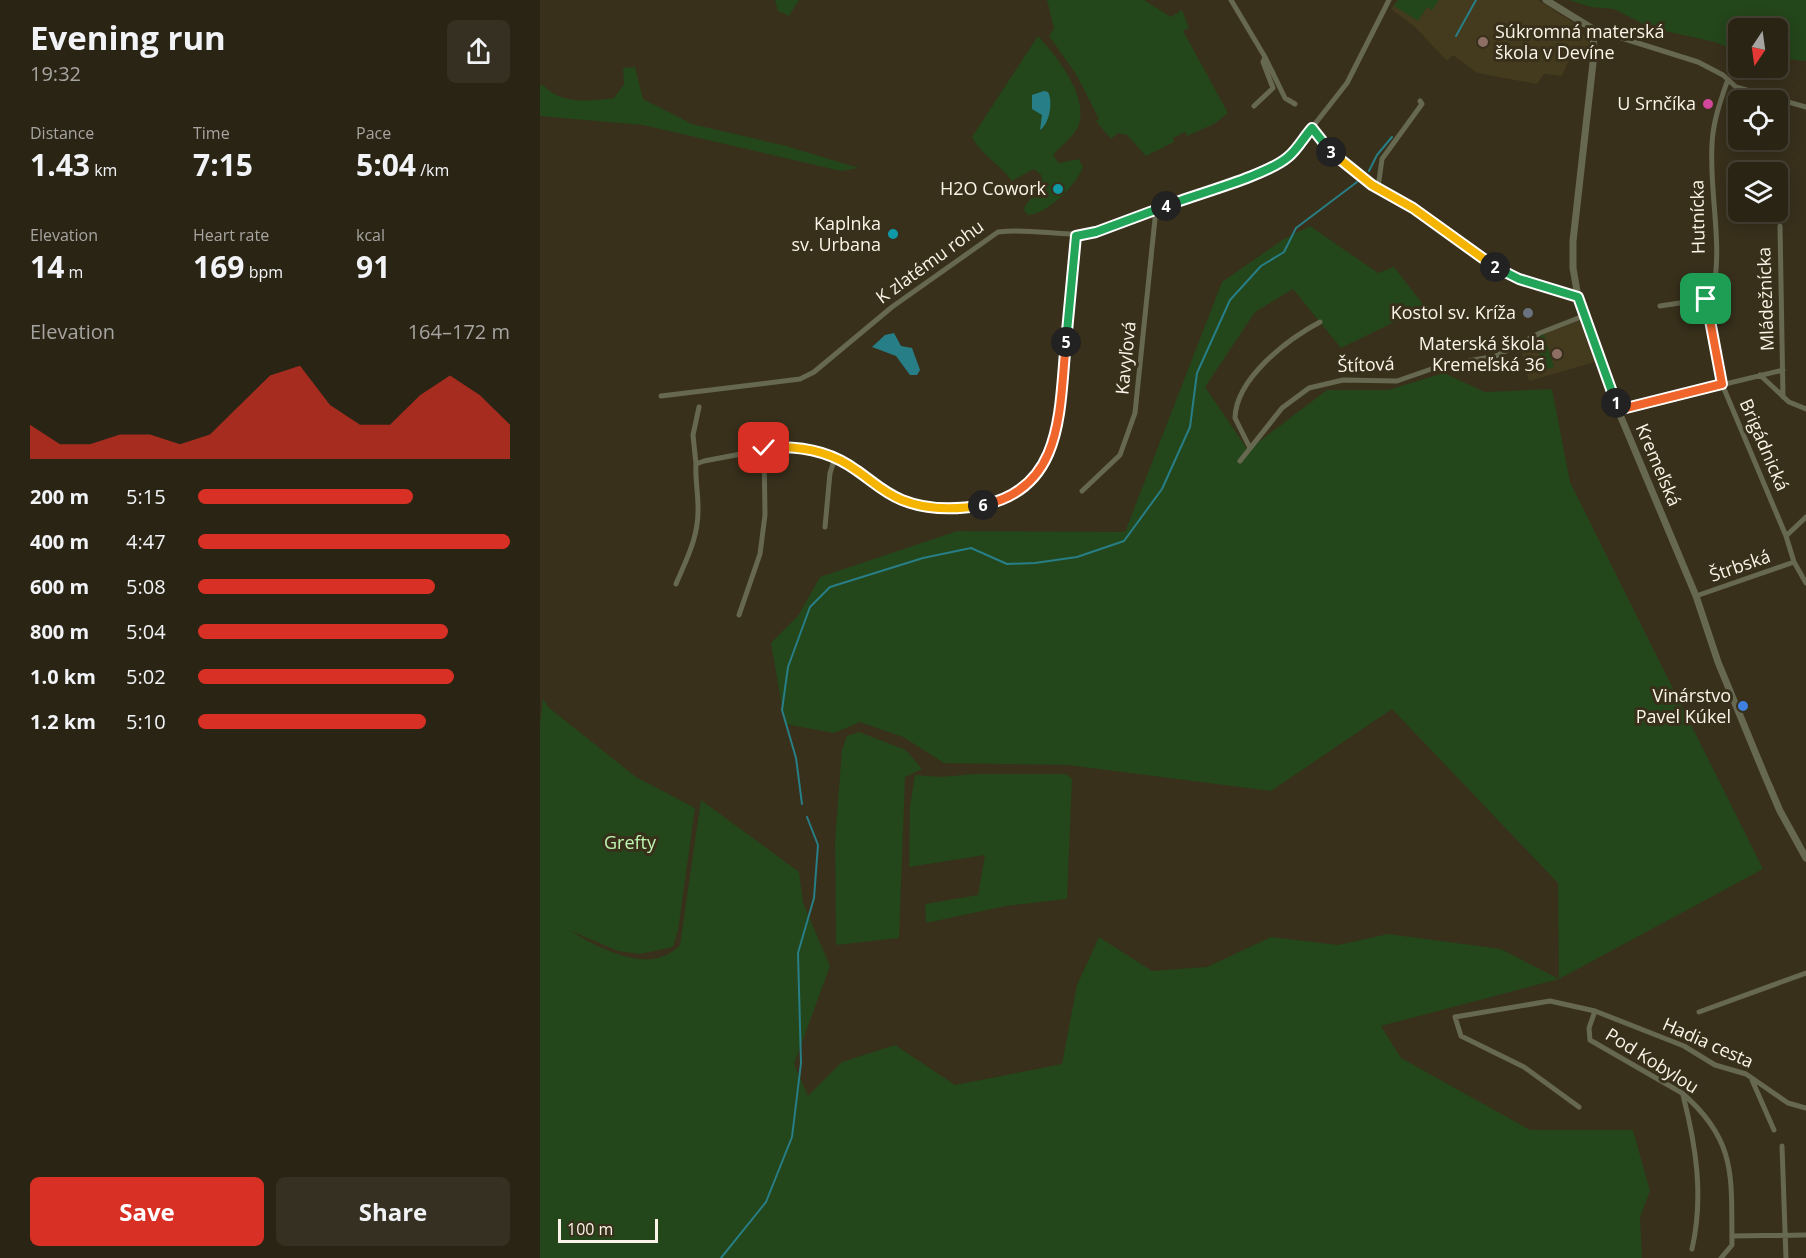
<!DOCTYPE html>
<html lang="en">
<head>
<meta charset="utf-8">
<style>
  body { margin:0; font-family:"Open Sans",sans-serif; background:#363022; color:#f1f3f6; height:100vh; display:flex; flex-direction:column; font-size:22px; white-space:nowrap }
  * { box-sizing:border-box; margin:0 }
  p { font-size:20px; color:#a5a4a0 }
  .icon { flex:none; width:33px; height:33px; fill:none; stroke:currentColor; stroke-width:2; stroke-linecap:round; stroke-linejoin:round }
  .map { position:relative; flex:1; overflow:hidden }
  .sheet { display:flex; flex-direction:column; background:#2a2414; width:540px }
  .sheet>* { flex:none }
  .needle { width:39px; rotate:193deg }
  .buttons { position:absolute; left:1188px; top:18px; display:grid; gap:12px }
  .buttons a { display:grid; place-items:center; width:60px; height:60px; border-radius:9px; background:#2a2414; box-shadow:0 3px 15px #0003,0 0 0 2px #464134; font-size:30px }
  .scale { position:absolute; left:18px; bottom:15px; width:100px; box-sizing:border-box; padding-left:6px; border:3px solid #faf5e8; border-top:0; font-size:16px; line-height:21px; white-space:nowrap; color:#faf5e8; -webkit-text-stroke:4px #38301b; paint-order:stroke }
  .pin { position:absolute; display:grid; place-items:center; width:51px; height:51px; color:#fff; margin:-26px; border-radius:12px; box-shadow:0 3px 9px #0006 }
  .km { position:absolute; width:30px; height:30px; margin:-15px; border-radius:50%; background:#222; color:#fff; font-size:16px; line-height:30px; text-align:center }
  .round { display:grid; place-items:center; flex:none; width:63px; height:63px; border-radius:9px; background:#363022 }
  .headline { display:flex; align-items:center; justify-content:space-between; height:102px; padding:0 30px }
  h1 { font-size:33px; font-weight:700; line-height:45px }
  .metrics { display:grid; grid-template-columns:repeat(3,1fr); gap:9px; height:102px; padding:6px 30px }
  .metrics div { display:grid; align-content:center }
  .metrics b { font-size:30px; font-weight:700 }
  .metrics small { font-size:16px; font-weight:400 }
  .metrics p { font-size:16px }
  .chart { height:168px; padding:12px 30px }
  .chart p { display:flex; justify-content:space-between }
  .chart svg { width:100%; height:108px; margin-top:6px; fill:#d93025; opacity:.7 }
  .cta { display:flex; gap:12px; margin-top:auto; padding:12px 30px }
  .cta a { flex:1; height:69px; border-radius:9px; background:#d93025; color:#fff; font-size:24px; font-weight:700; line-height:69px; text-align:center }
  .cta a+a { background:#363022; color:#f1f3f6 }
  ul { padding:0 30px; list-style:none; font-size:20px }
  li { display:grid; grid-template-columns:96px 72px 1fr; align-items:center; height:45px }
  li i { height:15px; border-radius:8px; background:#d93025 }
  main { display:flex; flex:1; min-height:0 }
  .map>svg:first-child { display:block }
</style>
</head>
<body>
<main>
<section class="sheet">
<div class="headline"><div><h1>Evening run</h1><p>19:32</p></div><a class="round"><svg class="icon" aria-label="share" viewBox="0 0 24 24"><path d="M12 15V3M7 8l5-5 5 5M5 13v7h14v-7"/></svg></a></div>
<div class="metrics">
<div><p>Distance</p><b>1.43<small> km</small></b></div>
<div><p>Time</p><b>7:15</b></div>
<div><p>Pace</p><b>5:04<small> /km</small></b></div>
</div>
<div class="metrics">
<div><p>Elevation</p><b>14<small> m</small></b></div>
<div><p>Heart rate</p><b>169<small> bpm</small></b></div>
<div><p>kcal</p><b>91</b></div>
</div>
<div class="chart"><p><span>Elevation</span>164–172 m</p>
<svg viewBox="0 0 160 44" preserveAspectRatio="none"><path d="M0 44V30L10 38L20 38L30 34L40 34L50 38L60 34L70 22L80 10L90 6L100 22L110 30L120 30L130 18L140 10L150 18L160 30V44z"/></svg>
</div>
<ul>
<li><b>200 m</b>5:15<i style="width:69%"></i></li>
<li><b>400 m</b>4:47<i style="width:100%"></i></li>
<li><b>600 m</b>5:08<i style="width:76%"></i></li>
<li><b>800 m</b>5:04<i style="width:80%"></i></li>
<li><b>1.0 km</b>5:02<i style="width:82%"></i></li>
<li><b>1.2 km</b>5:10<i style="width:73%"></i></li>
</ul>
<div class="cta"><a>Save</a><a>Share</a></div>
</section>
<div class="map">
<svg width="1266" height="1258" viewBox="0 0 1266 1258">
  <rect width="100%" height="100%" fill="#38301b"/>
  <path fill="#443a1d" d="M858,0h140l38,24 14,19 -3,15 -15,-5 -10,23 -18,-2 -7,10 -60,-11 -24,-18 -6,6 -32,-34 -24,-18z
    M1038,321h5l12,41 -66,19 -9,-34 27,-14z"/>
  <path fill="#24461b" d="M235,0h24l-10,16 -11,-5z
    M507,0h97l27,17 11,-7 7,18 -6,3 45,82 -14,11 -27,12 -2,-4 -12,6 1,4 -28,14 -19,-21 -9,-2 -7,6 -15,-18 3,-2 -23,-45 -27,-38 5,-8z
    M858,0h41l-7,10 -5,-3 -9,14 -24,-15z
    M1029,0h237v61l-28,-3v-30h-40v24l-23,-10 -64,-14 -37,-19 -23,-2z
    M498,36c19,21 52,61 40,91 -4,9 -18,20 -25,28l6,8 20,-4 4,8c-6,17 -35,47 -55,48l-4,-5 1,-4 17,-22v-8l-8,-7 -22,12c-12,-17 -30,-25 -40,-44z
    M95,67l8,32 49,25 94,22 73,22 -18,3 -198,-46 -103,-9v-31h3c18,20 46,16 71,13l10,-14 -1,-16z
    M770,226l68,47 16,-6 31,40 -84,41 -48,-59 -38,23 -50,75 43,63 79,-60h61l56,-17 41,19 67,-3 18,93 193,387 -204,110 -178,47 20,32 129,72h103l17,61 -10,26 2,41h-1102v-534l3,-26 5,9 88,70 59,31 -17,122 -5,17 -33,7 -22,-3 -49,-21c29,18 82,47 111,15l21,-145 98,72 4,31 27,63 -36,98 14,32 34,-34 53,-17 60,40 107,-21 15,-79 22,-48 53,34 55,-4 64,-30 67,8 50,-11 113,15 58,30 -1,-96 -166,-174 -121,82 -203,-26 -124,-2 -41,-26 -43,-15 -26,11 -49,-9 -14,-81 27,-27 22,-39 137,-46 168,1 97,-250 62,-43z
    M1004,334l10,33 -10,3 -9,-31z
    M319,732l47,18 16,19 -17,8 -6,161 -63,7 -1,-104 7,-91 5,-14z
    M433,774h93l6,5 -5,120 -61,7 -80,17 -1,-19 53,-9 7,-40 -76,12 1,-61 5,-31 26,2z"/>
  <path fill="#287e86" d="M504,91l4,1c5,9 2,31 -8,38l2,-15 -10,-6v-14z
    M354,333l7,13 11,2 8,22 -3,5h-7l-14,-19 -24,-9 13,-12z"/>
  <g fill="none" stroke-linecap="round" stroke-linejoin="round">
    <path stroke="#287e86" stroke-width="2" d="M916,36l20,-36
      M829,171l8,-16 15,-18
      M262,804l-6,-46 -14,-48 6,-43 22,-60 20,-20 93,-29 48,-10 36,16 28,-1 42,-6 47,-16 38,-52 28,-62 7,-54 33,-73 31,-34 23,-14 12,-24 61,-46
      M181,1258l45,-56 26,-65 9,-74 -3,-110 16,-55 4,-53 -11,-28"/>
    <path stroke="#676850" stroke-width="5" d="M691,0l34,57 20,41 10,6
      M1053,29l105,33 25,13 13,12 70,20
      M714,106l19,-18 -10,-26 2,-5
      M772,128c18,23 37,43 63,59 13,8 27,14 39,22 59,42 91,73 164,88
      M838,188l4,-29 40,-55 -2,-3
      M1240,226l3,171
      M1166,299l16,85 64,152 8,26 12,21
      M1166,299l6,-3c12,-49 -3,-102 0,-152 1,-22 8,-42 15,-62
      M1120,306l46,-7
      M1220,375l29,27 17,7
      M121,396l139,-17 14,-7 78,-65 106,-75c31,-4 61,4 91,2l170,-62 30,-15 58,-74 42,-83
      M1078,410l165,-40
      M710,448l-15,-30c1,-40 53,-79 85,-96
      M700,461l42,-53 27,-20 34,-8 54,1 43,-15 56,-10 44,-23 46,-18
      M156,464l-3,-29 6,-28
      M542,491l38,-36 15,-42 21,-204
      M285,527l5,-54 5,-15
      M1246,536l20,-19
      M136,584c11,-26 23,-48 22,-77 0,-15 -3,-29 -2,-43l8,-3 79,-15 24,3 28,9 65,41 40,9 46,-3 30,-13 14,-9 12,-14 13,-33 21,-200
      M1156,596l98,-34
      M199,615l21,-61 5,-39 -1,-67
      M1055,1011l-6,17 1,12 92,53c56,48 49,86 50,152l-11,13
      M1159,1012l107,-39
      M1212,1080l22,50
      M1143,1095c13,51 21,101 9,154
      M1039,1107l-55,-40 -63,-31 -6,-19 95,-16 45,10 89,35 31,19 31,9 42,29 18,5
      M1242,1146l4,112
      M1192,1236l74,-1"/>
    <path stroke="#676850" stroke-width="7" d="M1006,0l47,29 1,25 -21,187v27l5,29 40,113 78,186 22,66 47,114 15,35 26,47"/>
  </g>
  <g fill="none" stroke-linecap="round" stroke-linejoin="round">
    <defs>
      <path id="split-1" d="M1076,403l2,7 104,-26 -16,-85"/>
      <path id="split-2" d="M955,267l24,12 59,18 38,106"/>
      <path id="split-3" d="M791,152l41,33 41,23 82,59"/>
      <path id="split-4" d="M626,206c30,-12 100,-30 122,-49 9,-7 16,-20 24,-29l19,24"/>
      <path id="split-5" d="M526,342l10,-106 20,-4 70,-26"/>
      <path id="split-6" d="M443,505c82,-17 76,-97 83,-163"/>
      <path id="split-7" d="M224,448c32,-3 65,2 92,22 15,10 28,23 46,30 25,10 54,10 81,5"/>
    </defs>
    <use href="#split-1" stroke="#fff" stroke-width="12"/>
    <use href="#split-2" stroke="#fff" stroke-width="12"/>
    <use href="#split-3" stroke="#fff" stroke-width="12"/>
    <use href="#split-4" stroke="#fff" stroke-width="12"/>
    <use href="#split-5" stroke="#fff" stroke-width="12"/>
    <use href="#split-6" stroke="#fff" stroke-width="12"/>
    <use href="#split-7" stroke="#fff" stroke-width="12"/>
    <use href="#split-1" stroke="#f0652b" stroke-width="8"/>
    <use href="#split-2" stroke="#22a559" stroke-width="8"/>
    <use href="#split-3" stroke="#f5b400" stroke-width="8"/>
    <use href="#split-4" stroke="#22a559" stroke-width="8"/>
    <use href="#split-5" stroke="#22a559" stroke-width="8"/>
    <use href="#split-6" stroke="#f0652b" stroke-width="8"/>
    <use href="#split-7" stroke="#f5b400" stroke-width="8"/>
  </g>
  <g fill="#8d6e63" stroke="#38301b" stroke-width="2">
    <circle cx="943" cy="42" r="6"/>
    <circle cx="1017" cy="354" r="6"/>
  </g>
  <circle fill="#d1479c" stroke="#38301b" stroke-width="2" cx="1168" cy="104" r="6"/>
  <g fill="#0f9aa8" stroke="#38301b" stroke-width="2">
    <circle cx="518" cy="189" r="6"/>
    <circle cx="353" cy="234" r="6"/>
  </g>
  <circle fill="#6b7280" stroke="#38301b" stroke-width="2" cx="988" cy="313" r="6"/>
  <circle fill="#3f7fe0" stroke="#38301b" stroke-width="2" cx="1203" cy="706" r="6"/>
  <g text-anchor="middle" stroke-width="6" stroke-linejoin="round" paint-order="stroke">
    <g font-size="18" fill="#faf5e8" stroke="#38301b" text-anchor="end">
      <text x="955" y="38" text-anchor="start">Súkromná materská<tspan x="955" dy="21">škola v Devíne</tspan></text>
      <text x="1156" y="110">U Srnčíka</text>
      <text x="506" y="195">H2O Cowork</text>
      <text x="341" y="230">Kaplnka<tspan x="341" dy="21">sv. Urbana</tspan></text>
      <text x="976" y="319">Kostol sv. Kríža</text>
      <text x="1005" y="350">Materská škola<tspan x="1005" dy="21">Kremeľská 36</tspan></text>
      <text x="1191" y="702">Vinárstvo<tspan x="1191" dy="21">Pavel Kúkel</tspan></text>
    </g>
    <g font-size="18" fill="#faf5e8" stroke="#38301b">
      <text transform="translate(1158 217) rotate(-91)" y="6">Hutnícka</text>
      <text transform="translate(390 262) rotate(-36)" y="6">K zlatému rohu</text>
      <text transform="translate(1226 299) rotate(-92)" y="6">Mládežnícka</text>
      <text transform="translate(586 358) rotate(-84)" y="6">Kavyľová</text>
      <text transform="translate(826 365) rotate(-2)" y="6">Štítová</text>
      <text transform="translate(1224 445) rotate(67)" y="6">Brigádnická</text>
      <text transform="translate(1118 465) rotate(67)" y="6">Kremeľská</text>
      <text transform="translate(1200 566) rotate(-19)" y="6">Štrbská</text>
      <text transform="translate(1168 1043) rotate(24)" y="6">Hadia cesta</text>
      <text transform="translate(1112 1061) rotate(32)" y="6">Pod Kobylou</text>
    </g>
    <g font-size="18" fill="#bef6b0" stroke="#38301b">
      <text x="90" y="849">Grefty</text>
    </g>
  </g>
</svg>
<div class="buttons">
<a><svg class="needle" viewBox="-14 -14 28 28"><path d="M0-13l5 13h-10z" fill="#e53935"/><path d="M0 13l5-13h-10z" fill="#a5a4a0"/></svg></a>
<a><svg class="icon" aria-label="locate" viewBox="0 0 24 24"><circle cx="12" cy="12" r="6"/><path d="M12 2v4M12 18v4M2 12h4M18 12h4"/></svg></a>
<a><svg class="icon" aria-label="layers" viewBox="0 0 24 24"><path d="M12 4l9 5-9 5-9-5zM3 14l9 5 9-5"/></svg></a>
</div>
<div class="scale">100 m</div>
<div class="pin" style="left:1166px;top:299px;background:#1e9e55"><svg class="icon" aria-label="arrive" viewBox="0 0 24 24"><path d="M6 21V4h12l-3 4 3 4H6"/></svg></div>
<div class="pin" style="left:224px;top:448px;background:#d93025"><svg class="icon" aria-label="check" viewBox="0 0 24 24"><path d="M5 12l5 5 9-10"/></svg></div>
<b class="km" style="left:1076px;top:403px">1</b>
<b class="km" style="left:955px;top:267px">2</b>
<b class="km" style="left:791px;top:152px">3</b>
<b class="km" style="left:626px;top:206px">4</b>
<b class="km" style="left:526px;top:342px">5</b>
<b class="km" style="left:443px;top:505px">6</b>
</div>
</main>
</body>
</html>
